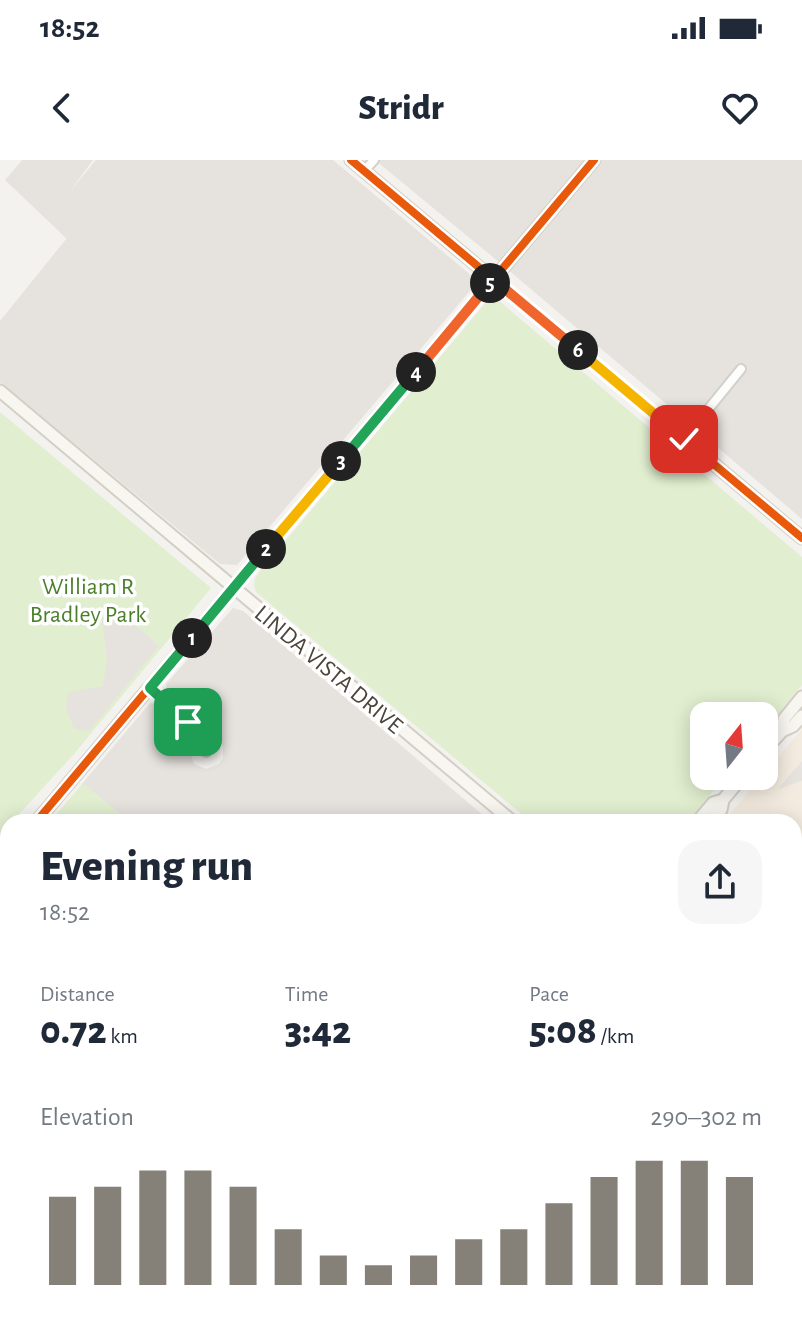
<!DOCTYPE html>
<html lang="en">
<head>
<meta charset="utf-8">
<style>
  body { margin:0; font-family:"Alegreya Sans",sans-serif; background:#f6f6f7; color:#1f2937; height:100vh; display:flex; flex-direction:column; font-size:30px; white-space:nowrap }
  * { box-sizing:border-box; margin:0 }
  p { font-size:26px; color:#747a83 }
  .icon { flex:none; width:44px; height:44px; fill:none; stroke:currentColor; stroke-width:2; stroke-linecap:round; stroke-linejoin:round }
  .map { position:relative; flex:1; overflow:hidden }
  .sheet { position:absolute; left:0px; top:654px; width:802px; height:512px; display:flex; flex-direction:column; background:#fff; border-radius:24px 24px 0 0; box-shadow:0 4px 20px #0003 }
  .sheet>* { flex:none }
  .needle { width:52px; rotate:17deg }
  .fabs { position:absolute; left:690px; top:542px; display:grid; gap:16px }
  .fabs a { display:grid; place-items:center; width:88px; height:88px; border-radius:16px; background:#fff; box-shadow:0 4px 20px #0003; font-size:40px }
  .pin { position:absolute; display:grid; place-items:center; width:68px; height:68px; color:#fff; margin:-34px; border-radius:16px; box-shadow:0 4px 12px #0006 }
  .km { position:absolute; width:40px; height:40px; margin:-20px; border-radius:50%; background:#222; color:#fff; font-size:22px; line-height:40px; text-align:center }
  .round { display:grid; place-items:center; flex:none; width:84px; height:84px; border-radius:24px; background:#f6f6f7 }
  .overview { display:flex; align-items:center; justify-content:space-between; height:136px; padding:0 40px }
  h1 { font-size:44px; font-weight:800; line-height:60px }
  .stats { display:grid; grid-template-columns:repeat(3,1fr); gap:12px; height:136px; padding:8px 40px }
  .stats div { display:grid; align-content:center }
  .stats b { font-size:40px; font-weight:800 }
  .stats small { font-size:22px; font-weight:400 }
  .stats p { font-size:22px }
  .chart { height:224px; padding:16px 40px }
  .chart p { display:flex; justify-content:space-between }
  .chart svg { width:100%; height:144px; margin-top:8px; stroke:#868178; stroke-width:6 }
  .status { display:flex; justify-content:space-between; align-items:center; height:56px; padding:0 40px; background:#fff; direction:ltr }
  .status svg { height:22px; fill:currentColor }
  header { display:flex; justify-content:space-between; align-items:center; height:104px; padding:0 40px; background:#fff; font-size:36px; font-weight:800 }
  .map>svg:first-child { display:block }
</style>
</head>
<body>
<div class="status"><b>18:52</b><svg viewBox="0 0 49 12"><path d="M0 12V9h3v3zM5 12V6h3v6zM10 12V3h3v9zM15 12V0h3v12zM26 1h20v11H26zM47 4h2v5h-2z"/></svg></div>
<header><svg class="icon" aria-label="back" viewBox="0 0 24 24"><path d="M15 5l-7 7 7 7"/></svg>Stridr<svg class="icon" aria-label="heart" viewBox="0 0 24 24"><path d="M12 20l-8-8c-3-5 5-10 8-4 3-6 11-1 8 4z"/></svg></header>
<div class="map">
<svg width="802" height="1166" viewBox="0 0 802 1166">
  <rect width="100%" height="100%" fill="#f4f2ee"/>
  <path fill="#f3ebdf" d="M802,569v191h-8v-98h-71z
    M794,778h8v388h-248v-8h240z"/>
  <path fill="#e6e2de" d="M96,0h237l140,117 1,9 -237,279 -17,-1 -220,-182v-61l92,-114 -21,-17z
    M375,0h427v359l-308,-261z
    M233,448l10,3 248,211h-363l-46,-38 68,-81 7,1 26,25 11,35 12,5 13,-5 4,-6v-12l-10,-10 -13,-8 -33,-33 -1,-11z"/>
  <path fill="#e1eecf" d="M493,139l5,1 304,257v128l-38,46v-15h-60v60h22l-39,46h-156l-275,-230c-4,-10 -1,-14 5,-22l227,-270z
    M0,252l211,176 -137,166 -62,68h-4v5l-8,8z
    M83,623l47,39h-80z
    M8,711v49l-8,-6v-34z
    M209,1158h320v8h-320z"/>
  <path fill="#e6e3df" d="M22,0h71l-22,30 22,17 -26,32 -62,-59z
    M123,455l36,31 -70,85 -15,-2 -8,-21 2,-16 35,-6 4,-28 -5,-40z
    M802,601v20l-24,8z
    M802,1120v46h-38v-8h30v-32z
    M560,1158h187v8h-187z"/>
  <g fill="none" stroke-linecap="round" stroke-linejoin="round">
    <defs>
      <path id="street" d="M364,11l10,-11
        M684,279l57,-70
        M150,528l38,34 18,30
        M794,822v103"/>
      <path id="secondary" d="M351,0l451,378
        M0,231l513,431
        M782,571l2,-12 18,-22
        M764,591l18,-20 11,-5 9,-10
        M36,662l558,-662
        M697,662l16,-19 10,-3
        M712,662l9,-12 2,-10 20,-24
        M0,704l8,-9
        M0,764l8,6
        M794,771h8
        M199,1158v8
        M541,1158v8"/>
    </defs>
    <use href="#street" stroke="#d2d0cb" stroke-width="12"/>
    <use href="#secondary" stroke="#d3cfc5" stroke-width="15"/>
    <use href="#street" stroke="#fdfdfc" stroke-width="8"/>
    <use href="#secondary" stroke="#f7f6f1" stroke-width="11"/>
    <defs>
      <path id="cycleway" d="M351,0l451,378
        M36,662l558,-662"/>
    </defs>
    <use href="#cycleway" stroke="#fff" stroke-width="13"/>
    <use href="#cycleway" stroke="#e8590c" stroke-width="8"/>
  </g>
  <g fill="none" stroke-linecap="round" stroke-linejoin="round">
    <defs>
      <path id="split-1" d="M188,562l-38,-34 42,-50"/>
      <path id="split-2" d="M192,478l74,-89"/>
      <path id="split-3" d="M266,389l75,-88"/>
      <path id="split-4" d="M341,301l75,-89"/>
      <path id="split-5" d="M416,212l74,-89"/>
      <path id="split-6" d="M490,123l3,-4 85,71"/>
      <path id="split-7" d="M578,190l106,89"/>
    </defs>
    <use href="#split-1" stroke="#fff" stroke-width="16"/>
    <use href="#split-2" stroke="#fff" stroke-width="16"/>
    <use href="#split-3" stroke="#fff" stroke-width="16"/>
    <use href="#split-4" stroke="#fff" stroke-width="16"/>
    <use href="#split-5" stroke="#fff" stroke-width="16"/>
    <use href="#split-6" stroke="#fff" stroke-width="16"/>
    <use href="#split-7" stroke="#fff" stroke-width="16"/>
    <use href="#split-1" stroke="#22a559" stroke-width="10"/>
    <use href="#split-2" stroke="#22a559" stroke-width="10"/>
    <use href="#split-3" stroke="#f5b400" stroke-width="10"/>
    <use href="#split-4" stroke="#22a559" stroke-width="10"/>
    <use href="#split-5" stroke="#f0652b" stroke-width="10"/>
    <use href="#split-6" stroke="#f0652b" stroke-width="10"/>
    <use href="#split-7" stroke="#f5b400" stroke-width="10"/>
  </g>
  <g text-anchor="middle" stroke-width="7" stroke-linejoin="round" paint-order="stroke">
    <g font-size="24" fill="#4a7f2a" stroke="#fff">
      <text x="88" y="434">William R<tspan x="88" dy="28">Bradley Park</tspan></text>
    </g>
    <g font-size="24" fill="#4b4439" stroke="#fff">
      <text transform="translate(329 509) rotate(40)" y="8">LINDA VISTA DRIVE</text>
    </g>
  </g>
</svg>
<div class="fabs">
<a><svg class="needle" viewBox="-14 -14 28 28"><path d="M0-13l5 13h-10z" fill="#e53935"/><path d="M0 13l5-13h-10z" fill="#747a83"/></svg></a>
</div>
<div class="pin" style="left:188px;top:562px;background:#1e9e55"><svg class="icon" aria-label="arrive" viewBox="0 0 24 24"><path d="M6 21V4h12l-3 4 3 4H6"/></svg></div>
<div class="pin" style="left:684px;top:279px;background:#d93025"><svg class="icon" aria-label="check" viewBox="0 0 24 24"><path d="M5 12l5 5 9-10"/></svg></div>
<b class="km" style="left:192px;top:478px">1</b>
<b class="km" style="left:266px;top:389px">2</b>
<b class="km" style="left:341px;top:301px">3</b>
<b class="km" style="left:416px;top:212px">4</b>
<b class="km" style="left:490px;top:123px">5</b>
<b class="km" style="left:578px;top:190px">6</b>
<section class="sheet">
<div class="overview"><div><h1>Evening run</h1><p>18:52</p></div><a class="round"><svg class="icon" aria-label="share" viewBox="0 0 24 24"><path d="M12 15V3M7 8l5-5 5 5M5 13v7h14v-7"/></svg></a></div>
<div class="stats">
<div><p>Distance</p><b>0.72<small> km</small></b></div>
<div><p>Time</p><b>3:42</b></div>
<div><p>Pace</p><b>5:08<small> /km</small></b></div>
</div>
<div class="chart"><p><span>Elevation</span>290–302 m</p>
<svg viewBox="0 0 160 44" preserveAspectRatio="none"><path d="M5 44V17M15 44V14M25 44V9M35 44V9M45 44V14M55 44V27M65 44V35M75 44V38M85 44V35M95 44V30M105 44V27M115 44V19M125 44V11M135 44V6M145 44V6M155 44V11"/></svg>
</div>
</section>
</div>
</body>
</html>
